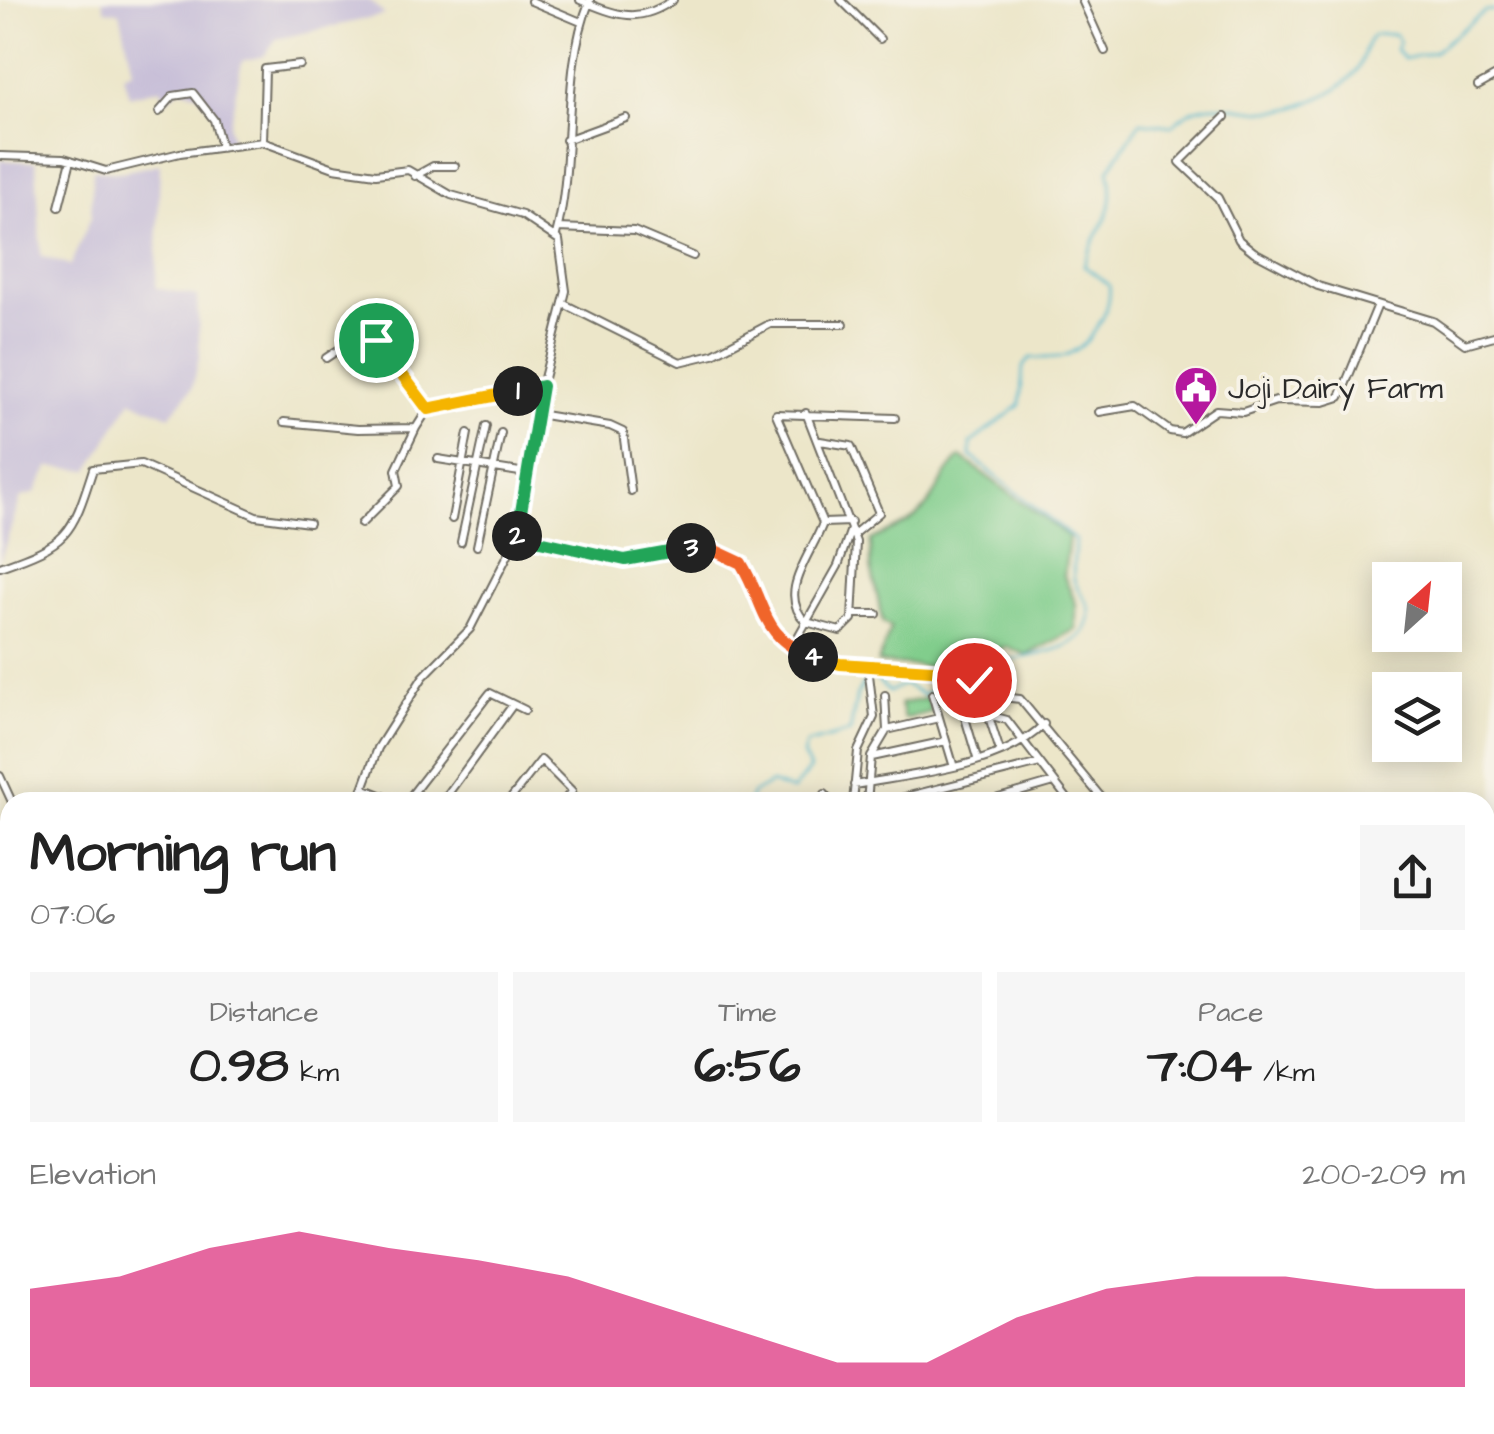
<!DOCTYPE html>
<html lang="en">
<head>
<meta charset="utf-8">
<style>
  body { margin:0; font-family:"Architects Daughter",sans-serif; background:#f6f6f6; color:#222; height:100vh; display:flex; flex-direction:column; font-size:38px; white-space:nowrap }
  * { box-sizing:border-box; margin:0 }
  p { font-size:32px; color:#767676 }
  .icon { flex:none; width:55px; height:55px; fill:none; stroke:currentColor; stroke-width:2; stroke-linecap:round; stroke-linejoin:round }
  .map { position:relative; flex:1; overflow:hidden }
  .drawer { position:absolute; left:0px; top:792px; width:1495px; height:642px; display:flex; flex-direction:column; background:#fff; border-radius:30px 30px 0 0; box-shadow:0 5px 25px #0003 }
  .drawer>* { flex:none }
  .needle { width:65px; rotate:27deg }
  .fabs { position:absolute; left:1372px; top:562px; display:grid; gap:20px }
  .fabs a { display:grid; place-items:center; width:90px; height:90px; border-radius:0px; background:#fff; box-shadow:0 5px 25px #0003; font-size:50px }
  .pin { position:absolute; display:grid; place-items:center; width:85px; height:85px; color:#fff; margin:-42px; border:5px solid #fff; border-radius:50%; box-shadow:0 2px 10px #0007 }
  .km { position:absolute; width:50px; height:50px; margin:-25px; border-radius:50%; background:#222; color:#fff; font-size:28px; line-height:50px; text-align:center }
  .round { display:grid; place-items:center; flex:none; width:105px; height:105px; border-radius:0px; background:#f6f6f6 }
  .head { display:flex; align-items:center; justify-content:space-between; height:170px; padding:0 30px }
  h1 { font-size:55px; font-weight:800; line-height:75px }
  .stats { display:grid; grid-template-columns:repeat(3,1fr); gap:15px; height:170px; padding:10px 30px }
  .stats div { display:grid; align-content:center; border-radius:0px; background:#f6f6f6; text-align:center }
  .stats b { font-size:50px; font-weight:800 }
  .stats small { font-size:28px; font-weight:400 }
  .stats p { font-size:28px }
  .chart { height:280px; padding:20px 30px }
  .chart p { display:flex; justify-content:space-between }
  .chart svg { width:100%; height:180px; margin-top:10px; fill:#db2777; opacity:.7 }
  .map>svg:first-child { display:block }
</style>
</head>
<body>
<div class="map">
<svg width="1494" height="1434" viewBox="0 0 1494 1434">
  <rect width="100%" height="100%" fill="#f7f3e8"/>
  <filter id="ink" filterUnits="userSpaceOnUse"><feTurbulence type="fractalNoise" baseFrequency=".01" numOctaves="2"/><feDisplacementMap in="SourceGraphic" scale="20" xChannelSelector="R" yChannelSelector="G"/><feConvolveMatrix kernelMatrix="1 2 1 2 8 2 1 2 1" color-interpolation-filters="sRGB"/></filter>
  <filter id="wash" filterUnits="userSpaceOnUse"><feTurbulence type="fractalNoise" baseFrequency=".0048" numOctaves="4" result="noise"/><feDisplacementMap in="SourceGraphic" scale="40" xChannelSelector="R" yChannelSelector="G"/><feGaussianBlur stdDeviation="2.25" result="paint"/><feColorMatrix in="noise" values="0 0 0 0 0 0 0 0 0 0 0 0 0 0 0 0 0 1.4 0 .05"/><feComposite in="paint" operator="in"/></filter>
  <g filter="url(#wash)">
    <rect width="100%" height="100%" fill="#ece6c9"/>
    <path fill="#e7d2ef" d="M1004,1425h141l-1,9h-93z"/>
    <path fill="#c8bfd8" d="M102,0h267l16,15 -109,24 -12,17 -22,5 -13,66 3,13 -9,3 -8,-28 -18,-22 -18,-4 -14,13 -4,-14 -32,8 -6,-21 10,-5 -13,-58 -15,-2z
      M0,160l36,2 5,94 29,10 21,-49 2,-47 28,2 39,-8 -4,124 41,8 3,59 -8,33 -22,28 -39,-16 -42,70 -40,-3 -14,26 -14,4 -21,64z"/>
    <path fill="#81cd8c" stroke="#567c5c" stroke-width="2.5" d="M961,457l108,80 -5,39 12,28v25l-49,26 -20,-8 -23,9 -13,14 -93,-7 13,-36 -8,-4 -12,-56v-27c20,-10 38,-15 54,-32 15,-17 18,-36 36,-51z
      M928,698l3,14 -27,7 -4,-15z"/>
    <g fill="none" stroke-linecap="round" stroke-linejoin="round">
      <path stroke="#4db5cb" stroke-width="2.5" d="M974,672c28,-20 114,-9 116,-59 0,-14 -14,-21 -16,-34 -2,-12 1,-26 1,-39l-104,-84v-13l49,-38 3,-38 7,-9c11,0 23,1 33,-2 26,-8 50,-45 46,-71l-25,-19c10,-40 36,-47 25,-96l31,-48 32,4c32,-35 62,-14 102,-15 24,-1 69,-20 83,-41 8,-11 6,-24 16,-35l22,-1 4,7 -3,9 8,9 30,-7 51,-41 9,-1
        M875,678l14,14 15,-8 19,11 24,-15 13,-3
        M749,802l3,-8 19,-11 21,8 18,-22 -7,-14 3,-11 44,-12 7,-38 9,-14
        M0,1164l10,-8
        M703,1425l5,9"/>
    </g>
  </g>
  <g filter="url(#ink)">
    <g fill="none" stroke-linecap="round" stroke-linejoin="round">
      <defs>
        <path id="minor" d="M580,0c38,16 59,24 93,0
          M841,0l39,39
          M1082,0l23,51
          M531,1l50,21
          M1478,86l16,-9
          M159,112l14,-16 20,-3 21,27 7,26
          M1225,117l-45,45 38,36 21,42 15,12 64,34 115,35 32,23 29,-8
          M566,140l60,-22
          M263,142l2,-73 35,-4
          M0,156l64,2 42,13 74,-18 83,-11 71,26 42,6 32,-4 43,25 71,20 37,25 7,51 -24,95 -30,161 -42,82 -47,48 -45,71 -20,54
          M415,176l18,-10h22
          M59,207l12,-47
          M558,228l76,3 59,25
          M556,235c20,-76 4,-161 34,-235
          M564,304l116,58 33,-8 57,-30h74
          M326,358l36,-24h7l59,75
          M1099,412l36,-6 35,25 12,2 34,-23 27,2 33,-11 48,1 16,-5 37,-90
          M537,414l73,12 13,6 8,59
          M284,422l74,7 58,-1 12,-19 114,-23
          M820,441l31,5 28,67 -24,20
          M438,459l88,14
          M452,519l16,-86
          M823,523l-47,-109 119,4
          M361,524l38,-38 -3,-16 20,-42
          M851,529l5,13 -4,77 -12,12 -34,-9c-30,-29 5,-66 17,-99l28,-1
          M514,535l111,25 59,-12h25l32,15 24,57 26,29 48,15 122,8 32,24 27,3 85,103
          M461,542l25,-116
          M477,546l24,-113
          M0,567c68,-24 71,-29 93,-98l48,-5 115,52 53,7
          M854,614h23
          M791,649l47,-83 13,-37 -45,-116
          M932,694l21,70
          M960,701l17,57
          M962,708l45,12 63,82
          M988,714l12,37
          M887,730l52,-12
          M872,757l74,-16
          M0,776l12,26
          M854,785c59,-11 147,-17 190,-61
          M363,788l35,14
          M825,794l5,8
          M406,802l84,-109 35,17
          M442,802l70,-96
          M508,802l33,-42 31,31 -9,11
          M853,802l5,-51 16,-34 -6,-51
          M867,802l4,-45 16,-27 -2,-35
          M885,802l155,-39
          M985,802l69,-20
          M1485,885l9,4
          M1485,975l9,6
          M1485,991l9,-4
          M1485,1028l4,8
          M8,1187h2
          M1485,1239l9,-19
          M699,1425l4,9
          M884,1425l1,9
          M96,1431l43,3
          M188,1434l3,-9
          M229,1434l2,-9
          M330,1434l3,-9
          M904,1434v-9
          M1177,1434l4,-9
          M1293,1434l12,-1 8,-8
          M1362,1434l1,-9
          M1408,1434l4,-9"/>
        <path id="major" d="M0,1370l10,1
          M838,1425l41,9"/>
      </defs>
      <use href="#minor" stroke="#6f6c62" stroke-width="10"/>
      <use href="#major" stroke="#6f6c62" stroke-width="11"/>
      <use href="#minor" stroke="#fff" stroke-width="6"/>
      <use href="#major" stroke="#fff" stroke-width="8"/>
    </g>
  </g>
  <g fill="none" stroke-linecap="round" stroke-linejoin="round" filter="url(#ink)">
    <defs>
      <path id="split-1" d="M376,340l52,69 90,-18"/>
      <path id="split-2" d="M517,536l25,-150 -24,5"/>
      <path id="split-3" d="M517,536l108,24 66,-12"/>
      <path id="split-4" d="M691,548h18l32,15c26,43 19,74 72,94"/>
      <path id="split-5" d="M813,657l27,7 121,8 13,8"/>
    </defs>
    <use href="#split-1" stroke="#fff" stroke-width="20"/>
    <use href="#split-2" stroke="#fff" stroke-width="20"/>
    <use href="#split-3" stroke="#fff" stroke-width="20"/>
    <use href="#split-4" stroke="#fff" stroke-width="20"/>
    <use href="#split-5" stroke="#fff" stroke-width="20"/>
    <use href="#split-1" stroke="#f5b400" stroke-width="12"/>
    <use href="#split-2" stroke="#22a559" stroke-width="12"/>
    <use href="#split-3" stroke="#22a559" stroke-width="12"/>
    <use href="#split-4" stroke="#f0652b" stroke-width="12"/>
    <use href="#split-5" stroke="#f5b400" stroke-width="12"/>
  </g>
  <defs>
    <symbol id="civic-pin" viewBox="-11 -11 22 30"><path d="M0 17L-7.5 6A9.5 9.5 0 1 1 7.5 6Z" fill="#b5179e" stroke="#f7f3e8"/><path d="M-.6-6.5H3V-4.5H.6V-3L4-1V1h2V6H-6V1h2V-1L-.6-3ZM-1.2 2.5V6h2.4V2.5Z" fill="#fff"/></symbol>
  </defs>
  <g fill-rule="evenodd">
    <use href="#civic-pin" x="1171" y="363" width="50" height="68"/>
  </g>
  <g text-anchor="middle" stroke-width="8" stroke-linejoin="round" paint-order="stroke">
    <g font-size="30" fill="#2b2b2b" stroke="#f7f3e8" text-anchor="start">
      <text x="1228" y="398">Joji Dairy Farm</text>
    </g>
  </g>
</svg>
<div class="fabs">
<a><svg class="needle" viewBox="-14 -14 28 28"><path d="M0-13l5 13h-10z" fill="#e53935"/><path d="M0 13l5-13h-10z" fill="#767676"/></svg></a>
<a><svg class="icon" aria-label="layers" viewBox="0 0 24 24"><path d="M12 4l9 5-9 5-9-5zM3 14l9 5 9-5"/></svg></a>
</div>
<div class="pin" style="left:376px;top:340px;background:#1e9e55"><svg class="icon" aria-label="arrive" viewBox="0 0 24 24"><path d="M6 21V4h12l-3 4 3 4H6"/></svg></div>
<div class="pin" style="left:974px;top:680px;background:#d93025"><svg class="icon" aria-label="check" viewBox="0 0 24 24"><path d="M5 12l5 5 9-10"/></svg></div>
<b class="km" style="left:518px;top:391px">1</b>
<b class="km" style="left:517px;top:536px">2</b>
<b class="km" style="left:691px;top:548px">3</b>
<b class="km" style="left:813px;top:657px">4</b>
<section class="drawer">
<div class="head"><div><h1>Morning run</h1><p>07:06</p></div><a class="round"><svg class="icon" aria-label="share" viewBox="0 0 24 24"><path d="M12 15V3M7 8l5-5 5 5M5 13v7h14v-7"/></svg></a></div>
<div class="stats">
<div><p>Distance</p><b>0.98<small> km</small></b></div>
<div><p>Time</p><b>6:56</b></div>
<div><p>Pace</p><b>7:04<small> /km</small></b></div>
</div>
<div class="chart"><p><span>Elevation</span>200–209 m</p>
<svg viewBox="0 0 160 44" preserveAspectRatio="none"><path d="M0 44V20L10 17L20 10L30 6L40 10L50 13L60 17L70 24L80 31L90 38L100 38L110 27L120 20L130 17L140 17L150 20L160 20V44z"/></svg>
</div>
</section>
</div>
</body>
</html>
